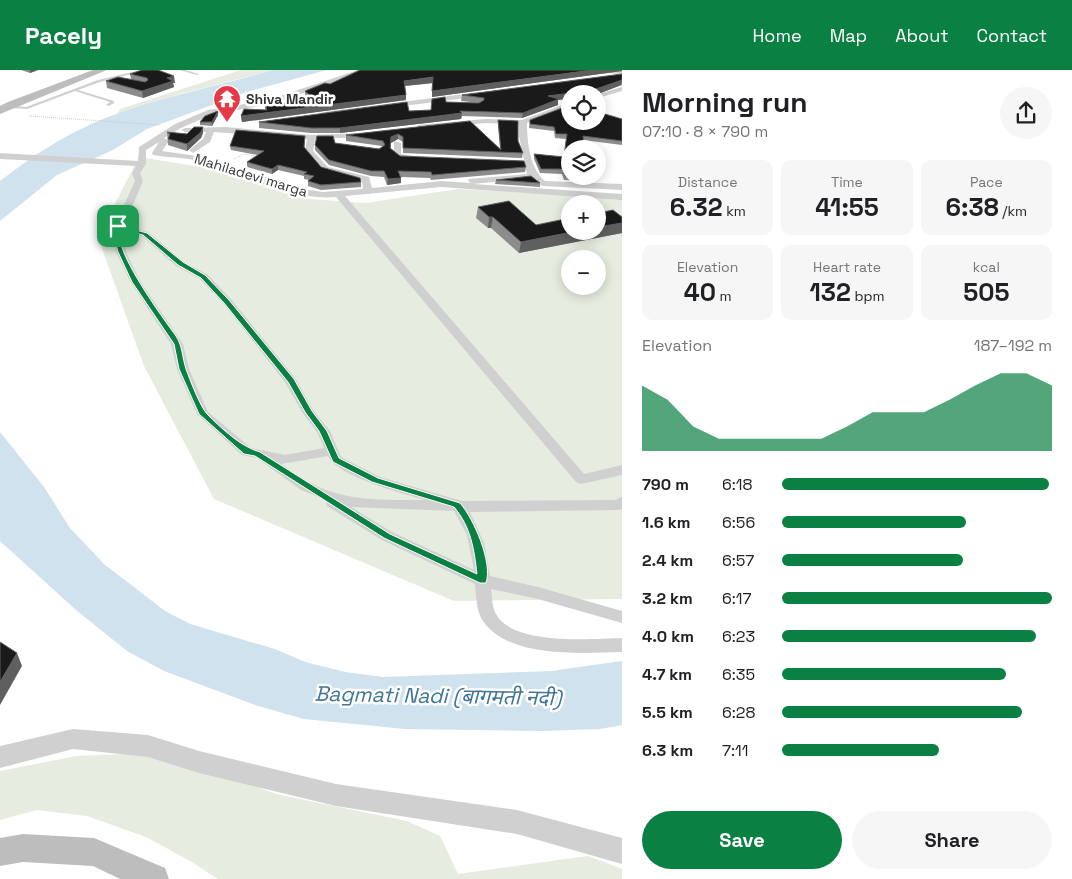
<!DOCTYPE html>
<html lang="en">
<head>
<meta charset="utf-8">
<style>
  body { margin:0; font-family:"Space Grotesk","Noto Sans Devanagari",sans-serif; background:#f6f6f6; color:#202124; height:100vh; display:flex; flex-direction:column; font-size:19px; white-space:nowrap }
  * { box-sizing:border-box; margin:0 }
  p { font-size:16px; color:#757577 }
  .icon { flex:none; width:28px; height:28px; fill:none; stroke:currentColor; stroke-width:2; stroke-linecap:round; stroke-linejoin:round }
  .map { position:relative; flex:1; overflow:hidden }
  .side { display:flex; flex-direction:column; background:#fff; width:450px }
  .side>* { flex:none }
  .tools { position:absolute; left:561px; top:15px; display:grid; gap:10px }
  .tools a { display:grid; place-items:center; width:45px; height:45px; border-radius:50%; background:#fff; box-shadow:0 2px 12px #0003; font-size:25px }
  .pin { position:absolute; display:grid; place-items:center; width:42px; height:42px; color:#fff; margin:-21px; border-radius:10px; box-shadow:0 2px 8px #0006 }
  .round { display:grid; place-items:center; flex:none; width:52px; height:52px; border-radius:26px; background:#f6f6f6 }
  .overview { display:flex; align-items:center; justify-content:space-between; height:85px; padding:0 20px }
  h1 { font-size:28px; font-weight:700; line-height:38px }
  .stats { display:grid; grid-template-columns:repeat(3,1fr); gap:8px; height:85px; padding:5px 20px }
  .stats div { display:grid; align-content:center; border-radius:10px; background:#f6f6f6; text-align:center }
  .stats b { font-size:25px; font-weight:700 }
  .stats small { font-size:14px; font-weight:400 }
  .stats p { font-size:14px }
  .chart { height:140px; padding:10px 20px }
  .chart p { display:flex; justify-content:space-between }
  .chart svg { width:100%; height:90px; margin-top:5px; fill:#0b8043; opacity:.7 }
  .button { display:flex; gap:10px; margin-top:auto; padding:10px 20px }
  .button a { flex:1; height:58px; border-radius:30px; background:#0b8043; color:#fff; font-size:20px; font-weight:700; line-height:58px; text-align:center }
  .button a+a { background:#f6f6f6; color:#202124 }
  ul { padding:0 20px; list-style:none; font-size:16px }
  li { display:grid; grid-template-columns:80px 60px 1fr; align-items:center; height:38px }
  li i { height:12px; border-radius:6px; background:#0b8043 }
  header { display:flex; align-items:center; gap:30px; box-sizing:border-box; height:70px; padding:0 25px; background:#0b8043; color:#fff }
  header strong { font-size:24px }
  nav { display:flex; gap:28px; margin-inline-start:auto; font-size:18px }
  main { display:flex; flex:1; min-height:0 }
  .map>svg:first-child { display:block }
</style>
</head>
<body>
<header>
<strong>Pacely</strong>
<nav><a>Home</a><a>Map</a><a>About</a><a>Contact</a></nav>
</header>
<main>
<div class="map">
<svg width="622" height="809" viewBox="0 0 622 809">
  <rect width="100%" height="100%" fill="#fff"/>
  <path fill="#e6ecdf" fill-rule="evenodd" d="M241,0h32l-89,23 -67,21 3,-5z
    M139,87l100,16 70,26 56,4 93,-14 164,9v401l-168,2 -240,-102 -70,-133 -46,-129zM570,134h28v27h-28zM570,189h28v27h-28z
    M128,684l65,9 83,31 131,27 33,15 18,38 130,-18 34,13v10h-404l-26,-17 -46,-25 -59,-21 -50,-6 -37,10v-49l76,-15z"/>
  <path fill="#cfe2ee" d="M273,0h54l-80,22 -100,37 -34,21 -56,25 -57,46v-40c33,-26 69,-49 108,-64 54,-20 110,-31 165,-47z
    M0,362l44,55 26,41 34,36 61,47 25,13 85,25 30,13 40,10 38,5 168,-6 71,-10v64l-22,4 -59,2 -136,-2 -101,-10 -46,-13 -94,-35 -37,-20 -51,-41 -76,-69z"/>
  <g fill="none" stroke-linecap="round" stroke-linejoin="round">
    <path stroke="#cdcdcd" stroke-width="1" stroke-dasharray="1 1" stroke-linecap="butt" d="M29,46l132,9
      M234,89l10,-5 11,2 3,-2"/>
    <path fill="#d0d0d0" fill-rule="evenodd" d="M141,0h7l-48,12 -22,8 36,11v2l-5,3 -3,-1 4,-3 -35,-11 -48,18 -14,-1 -3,-4 2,-1 3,3 11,1 72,-27z
      M179,0h6l14,4 -2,1z"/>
    <path fill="#d0d0d0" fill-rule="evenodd" d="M358,0h11l-97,34 -59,10 -32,14 -17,10 5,3 -7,10 42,6 98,32 21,3 40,-3 -1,-8 -40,-10 -17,-20 2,-12 -93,-7 -4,10 -17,11 -4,-3 14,-11 3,-7h-21l-4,-2 4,-2 41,-1 85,8 51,-2 4,2 -1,2 -50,2 -2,12 15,16 41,10 3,11 69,-7 30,2 -3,-2 1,-2 58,-5 -8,-38v-12l-34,-1 -64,6h-3v-4l67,-6 37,1 48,-18v5l-43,16c0,19 3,46 18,58l77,3v6l-80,-4 -11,-8 -58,6 149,10v6l-181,-13 -96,9 239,278 38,-9v10l-41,9 -5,-2 -240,-285c-44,4 -92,-22 -134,-35 -15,-5 -33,-4 -49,-7l-1,-2 7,-11 -13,8v14l-6,9 3,8 -19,45 24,6 36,30 23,12 24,25 64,79 18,32 17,21 11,26 39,20 82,24 153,-1 7,-3v12l-4,1 -148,2 14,31 6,33 48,11 84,24v12l-84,-24 -47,-10c1,7 1,16 4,23 15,34 96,27 127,26v14c-40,1 -113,7 -139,-31 -7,-10 -7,-25 -8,-37l-93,-44 -55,-34 -1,-6 -25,-10 -44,-32 -15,-3 -45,-41 -20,-45 -6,-25 -41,-63 -14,-29 -5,-19 24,-52 -3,-8 4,-7 -136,-7v-6l138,8 1,-14 36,-23 33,-14 60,-10zM122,161l20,5 34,30 23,12 24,25 62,79 17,30 15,20 7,16 -39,7 -34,-7 -43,-36 -19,-43 -6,-25 -43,-63 -14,-29zM328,386c8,20 76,38 98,44 -39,0 -80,2 -115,-17 -11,-5 -20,-13 -30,-19zM351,437l103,4 13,24 7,35 -82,-38z
      M587,0h35v4l-31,-2z
      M622,17v4l-24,7v-4z
      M480,22h3v4l-160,20 -4,-2 4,-2z
      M394,71l7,2v11l13,2v4l-20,-2z"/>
    <path fill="#d0d0d0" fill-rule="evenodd" d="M73,659l75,6 51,16 137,33 181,26 105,28v26l-105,-30 -181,-28 -137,-33 -51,-16 -75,-8 -73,19v-22z"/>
    <path fill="#bdbdbd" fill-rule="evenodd" d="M93,0h14l-107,44v-8l8,-4z
      M23,764l71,4 71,30 4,11h-49l-27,-13 -70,-4 -23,4v-28z"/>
  </g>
  <path fill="#8c8c8c" d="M21,0h17l-8,3z
    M622,0v1l-190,26 1,-14 -28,3 1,9v5l-164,22 -1,-6 24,-6v-6l45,-4 -5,-4v-5l25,-7z
    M130,4l45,9h-2l1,4 -31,11 -36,-10 -1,-7 25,-2z
    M622,4v11l-24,9h-28l-12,6v5l-36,13 -60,-2 -1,3 -121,14h-29l-52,-5v-6l172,-12 15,-8 33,1h1l-19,-2 1,-6z
    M218,41v4l-6,11 -12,-1v-3z
    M622,49v26l-39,-5 -13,9v27h20v5l-26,-1 -2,-6 -22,-1 -6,-14v-5l30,3 2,-18 -11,-1 -1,-7 -25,-3 1,-8z
    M498,50l20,21 5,12 -1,5 -119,-5v-11l-5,-3 -7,4v6l9,7 126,11 -1,5 -94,8 -1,-2 -29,-1v6l-14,2 -3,-8 -13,-1 -42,-11 -14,-15v-5l20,-2 44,6 4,-2 -1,-1 -36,-5v-6l124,-14 30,28 -2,-24z
    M203,57v6l-2,5 -14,13 -19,-6 -1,-13 20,2z
    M305,66l-1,12 17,19 40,15v5l-40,3 -13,-4v-5l1,-1 -5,-1v-3l-26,-6 -6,4 -25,-7v-5l11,-7 -27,-5 -1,-4z
    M496,110l44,3v4l-45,-3z
    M478,137l58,18 86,-8v16l-103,20 -28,-25h-3l-12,-10z"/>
  <path fill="#5f5f5f" d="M30,0h8l-8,3z
    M593,0h29v1l-190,26v-6z
    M174,6l1,7h-2l1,4 -31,11 -1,-7 25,-13z
    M433,7v6l-29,3v-5z
    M622,10l-1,5 -23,9h-28v5l-12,1v5l-36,13 1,-5 25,-17z
    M406,25v5l-164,22 -1,-6z
    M218,41v4l-6,11v-4z
    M462,43l-1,6 -121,14v-5z
    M203,57v6l-2,5 -14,13v-7z
    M398,64v5l-7,4v-6z
    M278,95v5l-6,4v-5z
    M401,108v5l-14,2 1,-6z
    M489,147h4l-2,11h-3z
    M622,153v10l-103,20 2,-11 56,-11h21v-4z
    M17,583l5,13 -22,39v-23z"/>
  <path fill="#1a1a1a" stroke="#5f5f5f" d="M142,0h16l16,6 -7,2 6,3 -31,10 -36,-10 12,-4 27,5 3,-2 -1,-2 -17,-4z
    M360,0h233l-161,21 1,-14 -29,4 2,14 -165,21 3,-7 23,1 -2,-6 50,-4 -10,-9 20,-8 5,1z
    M622,4v6l-29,10 -45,6 11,3 -36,14 -63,-2 2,2 -122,15h-29l-52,-6 148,-20 2,9 22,-1 1,-11 13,-2 1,5 33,1 5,-3v-2l-22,-3z
    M570,35v16h28v-9l24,7v22l-39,-5 1,13h-14v27h-5l-3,-7h-21l-7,-15 30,3 3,-23h-11l-2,-7 -24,-3v-4z
    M218,41l-6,11h-12l5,-6z
    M498,50l20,1v20l5,12 -120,-5v-11l-5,-3 -7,3 -1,11 10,8 124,5 2,6 -94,8 -1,-3 -33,-1 3,7 -13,1 -4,-8h-13l-42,-11 -14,-15 2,-9h16l2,7 44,6 6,-4 -2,-4 -37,-6 124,-14 31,29z
    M194,57h9l-2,5 -14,12 -19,-5 2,-5 -3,-2 20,2z
    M236,60l69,6 -1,11 17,20 39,11 1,4 -40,3 -13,-4 6,-5 -10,-2 3,-2 -29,-7 -6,4 -25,-7 17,-11 -34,-5z
    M531,106l9,7 -44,-3z
    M509,131l27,24 34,-7v13h7l-56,11 -28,-25h-4l-11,-10z
    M613,140l9,7v6l-24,4v-14z
    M0,572l17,11 -17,29z"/>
  <path fill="#0b8043" stroke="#fff" fill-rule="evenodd" d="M116,155l31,8 36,29 22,13 24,25 65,79 18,32 15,20 12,27 39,20 82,25c14,16 33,60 26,80h-6l-96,-45 -129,-82 -11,-2 -45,-40 -20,-45 -5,-25 -42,-62 -14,-30 -5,-19zM120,159l23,6 35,30 23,13 23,25 64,79 17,30 14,19 14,31 39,20 82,25c17,20 20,42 23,67l-87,-40 -130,-82c-19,-5 -39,-24 -53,-38 -7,-8 -17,-34 -21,-45 -4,-12 -3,-22 -10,-33 -13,-18 -64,-87 -56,-107z"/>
  <defs>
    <symbol id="temple-pin" viewBox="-11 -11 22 30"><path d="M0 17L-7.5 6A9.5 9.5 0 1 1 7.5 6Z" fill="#e63946" stroke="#fff"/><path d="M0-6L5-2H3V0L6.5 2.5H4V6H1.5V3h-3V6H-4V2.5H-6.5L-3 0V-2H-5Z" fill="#fff"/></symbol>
  </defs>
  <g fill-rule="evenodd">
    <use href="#temple-pin" x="211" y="13" width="32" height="43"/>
  </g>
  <g text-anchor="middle" stroke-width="5" stroke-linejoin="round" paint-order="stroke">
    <g font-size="14" font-weight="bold" fill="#333" stroke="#fff" text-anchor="start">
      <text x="246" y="34">Shiva Mandir</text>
    </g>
    <g font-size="14" fill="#333" stroke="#fff">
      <text transform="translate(251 105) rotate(17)" y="5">Mahiladevi marga</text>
    </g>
    <g font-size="21" font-style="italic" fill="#3f7597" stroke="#fff">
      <text transform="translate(438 626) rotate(1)" y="7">Bagmati Nadi (बागमती नदी)</text>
    </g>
  </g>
</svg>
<div class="tools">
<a><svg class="icon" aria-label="locate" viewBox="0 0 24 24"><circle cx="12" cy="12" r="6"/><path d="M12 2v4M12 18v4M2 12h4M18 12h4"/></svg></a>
<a><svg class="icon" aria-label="layers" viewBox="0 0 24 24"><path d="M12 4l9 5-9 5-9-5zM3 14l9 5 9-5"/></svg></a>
<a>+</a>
<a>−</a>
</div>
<div class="pin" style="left:118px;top:156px;background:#1e9e55"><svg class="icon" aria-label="arrive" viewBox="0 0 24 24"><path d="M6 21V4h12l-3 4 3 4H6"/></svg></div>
</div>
<section class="side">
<div class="overview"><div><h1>Morning run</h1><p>07:10 · 8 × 790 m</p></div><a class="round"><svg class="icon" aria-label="share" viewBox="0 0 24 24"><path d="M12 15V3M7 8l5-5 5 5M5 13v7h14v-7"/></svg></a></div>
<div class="stats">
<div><p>Distance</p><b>6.32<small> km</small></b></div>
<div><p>Time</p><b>41:55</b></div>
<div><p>Pace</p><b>6:38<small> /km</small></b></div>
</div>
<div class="stats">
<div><p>Elevation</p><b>40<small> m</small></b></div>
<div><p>Heart rate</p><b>132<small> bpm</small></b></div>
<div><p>kcal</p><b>505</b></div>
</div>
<div class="chart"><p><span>Elevation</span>187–192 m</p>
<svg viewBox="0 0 160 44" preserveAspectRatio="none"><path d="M0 44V12L10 19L20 32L30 38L40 38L50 38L60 38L70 38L80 32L90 25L100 25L110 25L120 19L130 12L140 6L150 6L160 12V44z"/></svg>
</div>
<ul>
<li><b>790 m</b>6:18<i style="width:99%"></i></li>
<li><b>1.6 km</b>6:56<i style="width:68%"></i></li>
<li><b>2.4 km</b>6:57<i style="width:67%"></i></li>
<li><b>3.2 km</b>6:17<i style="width:100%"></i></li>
<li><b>4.0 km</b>6:23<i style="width:94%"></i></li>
<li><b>4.7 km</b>6:35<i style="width:83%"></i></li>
<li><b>5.5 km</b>6:28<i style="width:89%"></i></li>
<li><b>6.3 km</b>7:11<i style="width:58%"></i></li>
</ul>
<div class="button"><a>Save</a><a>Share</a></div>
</section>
</main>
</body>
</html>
